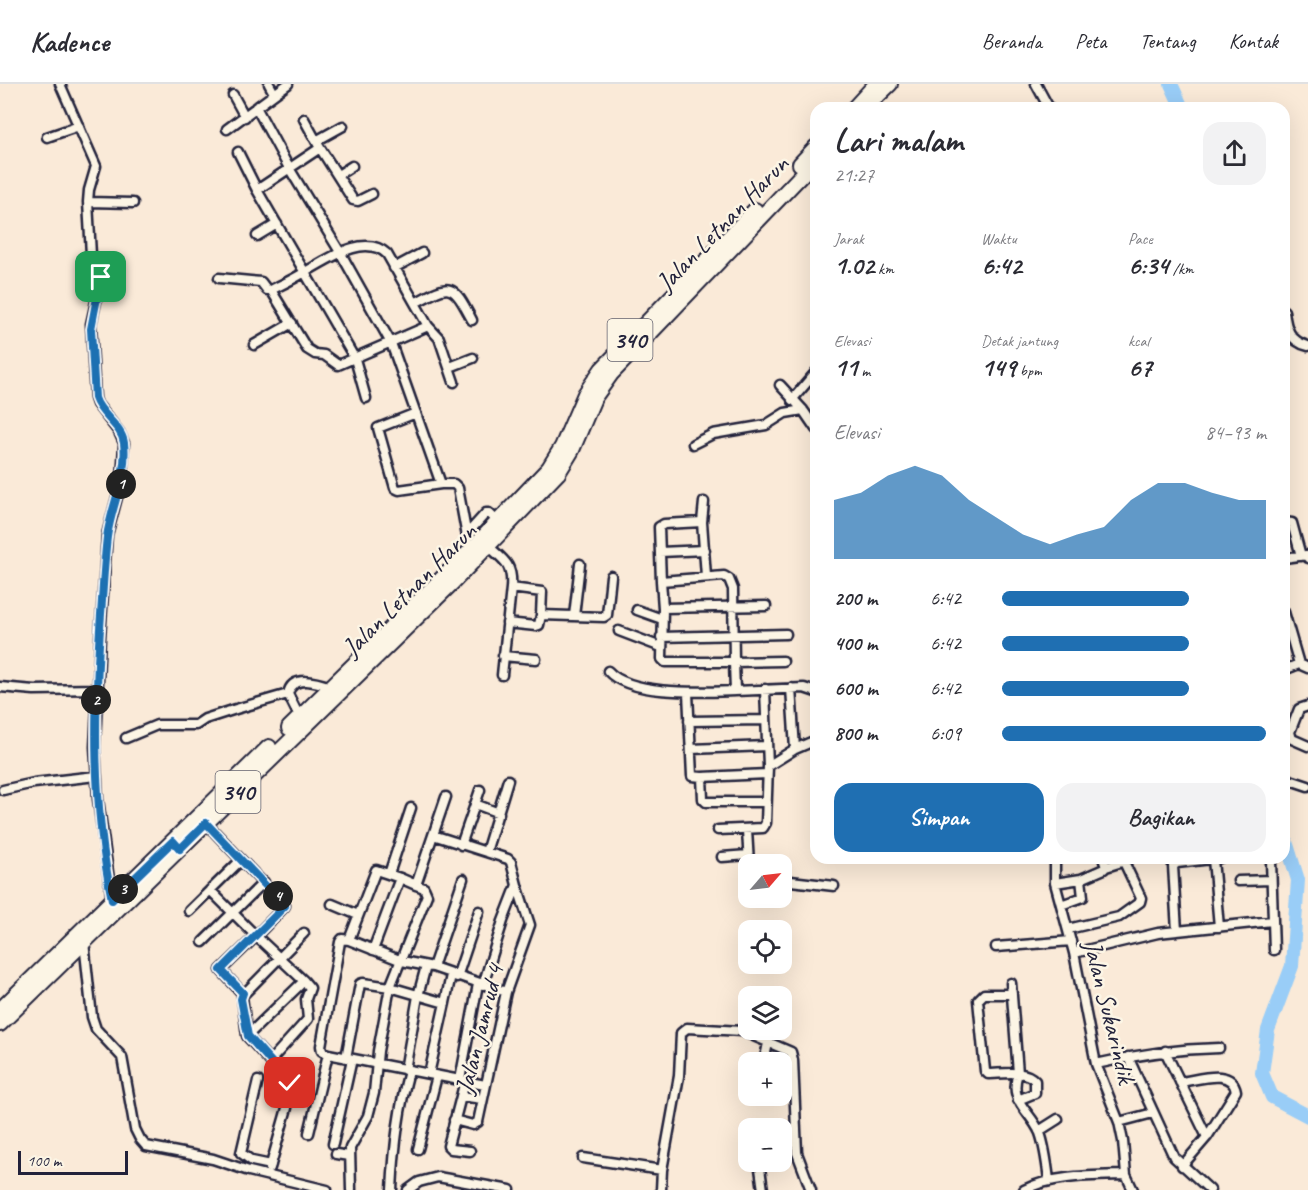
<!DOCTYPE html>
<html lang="id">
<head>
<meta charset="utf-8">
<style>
  body { margin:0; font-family:Caveat,sans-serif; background:#f2f2f3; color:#2b2b33; height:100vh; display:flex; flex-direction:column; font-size:22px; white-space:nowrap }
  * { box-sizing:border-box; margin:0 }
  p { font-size:20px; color:#7c7c81 }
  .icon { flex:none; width:33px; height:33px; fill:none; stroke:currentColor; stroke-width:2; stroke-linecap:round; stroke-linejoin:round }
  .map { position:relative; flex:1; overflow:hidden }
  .drawer { position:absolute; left:810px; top:18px; width:480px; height:762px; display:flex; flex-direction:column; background:#fff; border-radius:18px; box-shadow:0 6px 24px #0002 }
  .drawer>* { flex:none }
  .needle { width:39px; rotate:62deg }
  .buttons { position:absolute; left:738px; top:770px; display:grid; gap:12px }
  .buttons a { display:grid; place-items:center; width:54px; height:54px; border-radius:12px; background:#fff; box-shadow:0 6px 24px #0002; font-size:30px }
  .scale { position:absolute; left:18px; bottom:15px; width:110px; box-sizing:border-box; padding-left:6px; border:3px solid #22223b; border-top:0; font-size:16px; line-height:21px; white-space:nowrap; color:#22223b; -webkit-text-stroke:4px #fcf5e5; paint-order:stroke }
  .pin { position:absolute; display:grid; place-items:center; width:51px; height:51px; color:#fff; margin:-26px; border-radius:12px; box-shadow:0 3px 9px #0006 }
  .km { position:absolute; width:30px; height:30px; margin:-15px; border-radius:50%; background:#222; color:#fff; font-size:16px; line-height:30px; text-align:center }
  .round { display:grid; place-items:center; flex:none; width:63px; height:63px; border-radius:18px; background:#f2f2f3 }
  .overview { display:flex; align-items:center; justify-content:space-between; height:102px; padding:0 24px }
  h1 { font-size:33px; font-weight:700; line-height:45px }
  .figures { display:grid; grid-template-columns:repeat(3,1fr); gap:9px; height:102px; padding:6px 24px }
  .figures div { display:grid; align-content:center }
  .figures b { font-size:26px; font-weight:700 }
  .figures small { font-size:16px; font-weight:400 }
  .figures p { font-size:16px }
  .chart { height:168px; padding:12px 24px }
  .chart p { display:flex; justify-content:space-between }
  .chart svg { width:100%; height:108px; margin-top:6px; fill:#1f6fb2; opacity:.7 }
  .cta { display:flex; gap:12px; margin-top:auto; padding:12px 24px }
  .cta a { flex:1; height:69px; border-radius:18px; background:#1f6fb2; color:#fff; font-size:24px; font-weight:700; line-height:69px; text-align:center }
  .cta a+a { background:#f2f2f3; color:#2b2b33 }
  ul { padding:0 24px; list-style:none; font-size:20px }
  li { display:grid; grid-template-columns:96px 72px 1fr; align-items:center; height:45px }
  li i { height:15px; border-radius:8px; background:#1f6fb2 }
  header { display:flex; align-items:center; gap:36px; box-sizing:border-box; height:84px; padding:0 30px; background:#fff; border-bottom:2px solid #e1e1e2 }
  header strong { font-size:28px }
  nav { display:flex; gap:33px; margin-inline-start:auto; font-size:21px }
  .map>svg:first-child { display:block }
</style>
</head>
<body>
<header>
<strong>Kadence</strong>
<nav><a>Beranda</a><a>Peta</a><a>Tentang</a><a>Kontak</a></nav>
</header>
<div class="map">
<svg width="1308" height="1106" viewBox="0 0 1308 1106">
  <rect width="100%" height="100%" fill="#faead8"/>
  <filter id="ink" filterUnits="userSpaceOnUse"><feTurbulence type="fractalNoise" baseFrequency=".0167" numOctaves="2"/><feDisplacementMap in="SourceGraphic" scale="12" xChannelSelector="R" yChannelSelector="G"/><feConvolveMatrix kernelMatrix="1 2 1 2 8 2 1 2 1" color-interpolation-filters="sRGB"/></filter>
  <g filter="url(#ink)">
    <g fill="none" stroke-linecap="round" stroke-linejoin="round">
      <path stroke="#99cdf7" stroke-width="14" d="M1171,0l11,24
        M1284,751l14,45 -6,86 -24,64 -6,43 10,24 36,19"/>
      <defs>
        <path id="minor" d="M60,0l36,82 -7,24 -1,12 3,53 10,24 -10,45 4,74 2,6 22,28 5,11 -2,36 -15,56 -7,104 -5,108 3,52 14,102
          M269,0l5,9
          M1036,0l13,24
          M233,11l12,22
          M256,23l33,61 51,84 51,91 50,141h13l4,4 12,65
          M304,35l16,29 33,52 5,1 14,-7
          M227,45l61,-45
          M47,53l32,-11
          M316,57l27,-15
          M238,68l19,38 98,169 11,39
          M338,91l14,-9
          M257,106l63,-42
          M88,118l45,1
          M257,152l20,-12
          M394,184l28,-15
          M219,194l42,4 6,8h4l36,59 8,5 9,1 14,10 90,-39
          M271,206c12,-6 23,-11 34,-18 21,-11 59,-40 82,-18l41,72 11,12 15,44
          M415,219c36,-20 37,-21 57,17
          M1284,227c2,17 5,30 24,35
          M254,261l38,-22
          M450,283l23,-9
          M780,301l23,25 13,19
          M792,316l24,-28
          M416,329l-38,15 17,60 4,2 42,-6
          M693,360l20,-10 53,-9 19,-12 18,-3
          M702,438l2,-20
          M1284,438l8,1 9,33
          M467,450l19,-21h3l8,8
          M488,462c16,14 25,18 23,42l31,4 -1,23 63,2 3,-2 4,-39
          M660,468l45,-2
          M1284,474l22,-3 2,3
          M661,497l-2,-54 5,-3 38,-2 4,54
          M766,522l-103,2 -1,51 3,3h69l1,29 69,-3 12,4
          M663,524l-2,-27 63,-5 5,3 4,10 1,73 49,-1
          M637,526l25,9
          M1284,528l15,52
          M574,532l6,-52
          M507,539l29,3 3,-1 2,-10
          M619,547l42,16
          M661,553l125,-3
          M503,572l33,3
          M1284,586l15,-6 9,4
          M608,587c22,25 94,21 127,20
          M502,591l9,-87
          M0,603l34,3 63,-1
          M791,604l4,61
          M765,605l3,77
          M688,609l4,83 10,1 65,-3
          M1308,622l-9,3 -9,23 2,7 16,7
          M300,634l-12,-24c4,-20 29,-12 43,-7
          M689,637l77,-1
          M126,654l31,-13h39l9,-6 31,-10 52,-15
          M691,665l76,-3
          M702,693l1,22 3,3h60
          M1284,694l24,8
          M3,706l31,-7 62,-7
          M475,720l24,9
          M206,739l79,83 -29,30 48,45 -57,55 43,47
          M718,746l45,-2 3,-5 2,-57 27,-17 21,-9
          M747,746l2,34
          M433,751l75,24 3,3 6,23
          M461,761l19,-55
          M486,768l22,-72
          M722,773l26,-2
          M1055,774v25l19,70 22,111 23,58 4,19 3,34
          M1269,774l2,3 3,89
          M1213,775l6,68
          M1106,783l22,-7
          M389,790l22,-66
          M782,796l52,6
          M1238,797l33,-1
          M1055,799l26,-4 23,-10 2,-2 -3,-9
          M210,806l46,46 -35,34 22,24
          M332,820l26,11
          M1061,821l22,-8 -2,-18
          M189,827l52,-51
          M1068,845l51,-12 21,-15 1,-4 -17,-36
          M1177,847l-4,-65 4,-3 43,-5
          M349,856l27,-70 24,8
          M84,858l8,75 4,12 26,28 13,72 5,10 6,7 67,13 36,12 78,19
          M203,858l61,-60
          M996,863l75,-6
          M373,866l27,-72 16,7
          M1074,869l84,-20 114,-12
          M433,883l30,-88
          M457,893l22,-66
          M1011,899l7,90c-10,29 12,37 22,60 5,14 7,31 9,47
          M1012,910h-28l-6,6 7,71 3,3c14,0 38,-5 47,7v12l-17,7
          M742,947l6,-11
          M247,952l-5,-40 62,-63
          M1165,967l42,86
          M1128,973l46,100 36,33
          M346,974l14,-74 3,-1 27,4 55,16 6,-28
          M270,977l38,-42 -2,-20 4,-11 -6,-7
          M764,978l4,-19
          M1096,980c42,-10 80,-15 123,-16
          M405,986l13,-74 8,-30
          M429,990l16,-71
          M460,996l18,-96
          M258,997l-17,72 11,8 19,4
          M465,997l-17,65 3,3 19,2
          M1180,998c18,-2 52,-15 56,9l-29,46 -25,29
          M485,1001l-157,-31 -6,-3 -1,-5 19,-104 2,-3 7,1 53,21 31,6 73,25
          M461,1012l21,3
          M454,1036l19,5 5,-3 28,-130 24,-67 -13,-40 -14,36 -20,64
          M1119,1038l34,-9
          M1039,1047l19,-12
          M309,1049l19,-79
          M333,1060l19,-85
          M418,1065l19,-73
          M336,1070l13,2
          M583,1074l79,12
          M759,1077l4,29
          M270,1084l17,-60
          M351,1106l-1,-42 18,-32 6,-23 4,-42 12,-64 37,-92 -3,-7 -8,-3 30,-88
          M392,1106c2,-41 6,-79 17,-119
          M408,1106l11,-8 19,-5 72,13
          M661,1106l1,-20 17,-94 2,-43 6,-5 55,3 49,21 2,8 4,93 14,37
          M1024,1106c28,-15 70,-14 102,-15l7,15"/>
        <path id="primary" d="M854,24l22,-24
          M865,24l25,-24
          M800,80l16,-17
          M289,644l180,-176 80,-84 13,-21 23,-53 17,-25 153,-159
          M0,926l269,-263
          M0,940l453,-442 105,-109 14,-23 22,-52 17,-24 205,-214"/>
      </defs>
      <use href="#minor" stroke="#22223b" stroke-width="13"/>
      <use href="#primary" stroke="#22223b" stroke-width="18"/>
      <use href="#minor" stroke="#fcf5e5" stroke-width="8"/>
      <use href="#primary" stroke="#fcf5e5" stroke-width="14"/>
    </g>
  </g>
  <g fill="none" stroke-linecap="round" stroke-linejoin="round" filter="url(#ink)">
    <defs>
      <path id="route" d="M101,193l-10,52 4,69c5,17 27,28 29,45 4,32 -13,63 -17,94 -3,26 -4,52 -6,77 -7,98 -9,189 11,286l61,-59 7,8 26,-26 79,83 -64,64 22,23 -2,6 7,37 42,47"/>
    </defs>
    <use href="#route" stroke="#fff" stroke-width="12"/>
    <use href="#route" stroke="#1f6fb2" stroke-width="8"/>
  </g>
  <g text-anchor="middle" stroke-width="5" stroke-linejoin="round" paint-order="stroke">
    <g fill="#fcf5e5" stroke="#63616e" stroke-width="1.5">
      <rect x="607.5" y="235" width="45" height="42" rx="4.5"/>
      <rect x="215.5" y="687" width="45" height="42" rx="4.5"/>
    </g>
    <g font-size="24" font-weight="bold" fill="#22223b">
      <text x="630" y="264">340</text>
      <text x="238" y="716">340</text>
    </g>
    <g font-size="26" fill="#22223b" stroke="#fcf5e5">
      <text transform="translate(722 139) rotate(-46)" y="9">Jalan Letnan Harun</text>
      <text transform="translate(409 505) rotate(-45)" y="9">Jalan Letnan Harun</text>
      <text transform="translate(1110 928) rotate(76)" y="9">Jalan Sukarindik</text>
      <text transform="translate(479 945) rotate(-76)" y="9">Jalan Jamrud 4</text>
    </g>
  </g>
</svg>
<div class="buttons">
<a><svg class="needle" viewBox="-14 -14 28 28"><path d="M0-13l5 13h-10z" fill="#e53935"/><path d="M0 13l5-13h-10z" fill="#7c7c81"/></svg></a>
<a><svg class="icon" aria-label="locate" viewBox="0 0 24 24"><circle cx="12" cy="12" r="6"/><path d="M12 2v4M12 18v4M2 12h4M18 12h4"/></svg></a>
<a><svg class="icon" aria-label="layers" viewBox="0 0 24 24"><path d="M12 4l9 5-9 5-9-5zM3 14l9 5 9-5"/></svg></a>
<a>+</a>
<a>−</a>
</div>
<div class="scale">100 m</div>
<div class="pin" style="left:101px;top:193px;background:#1e9e55"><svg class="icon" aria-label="arrive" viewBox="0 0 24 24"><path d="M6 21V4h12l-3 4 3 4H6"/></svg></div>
<div class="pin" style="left:290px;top:999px;background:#d93025"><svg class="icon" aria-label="check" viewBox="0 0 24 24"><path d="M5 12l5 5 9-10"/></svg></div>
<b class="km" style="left:121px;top:400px">1</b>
<b class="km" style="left:96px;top:616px">2</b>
<b class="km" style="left:123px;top:805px">3</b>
<b class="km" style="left:278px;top:812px">4</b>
<section class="drawer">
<div class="overview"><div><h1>Lari malam</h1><p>21:27</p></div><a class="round"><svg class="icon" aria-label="share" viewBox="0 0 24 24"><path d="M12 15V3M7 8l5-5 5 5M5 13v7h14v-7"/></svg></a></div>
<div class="figures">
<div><p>Jarak</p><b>1.02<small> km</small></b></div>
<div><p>Waktu</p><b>6:42</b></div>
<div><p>Pace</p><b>6:34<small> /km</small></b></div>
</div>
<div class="figures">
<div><p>Elevasi</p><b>11<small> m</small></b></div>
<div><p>Detak jantung</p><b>149<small> bpm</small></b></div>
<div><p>kcal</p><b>67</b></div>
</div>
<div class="chart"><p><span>Elevasi</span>84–93 m</p>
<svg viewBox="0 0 160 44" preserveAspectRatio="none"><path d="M0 44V20L10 17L20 10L30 6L40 10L50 20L60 27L70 34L80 38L90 34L100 31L110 20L120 13L130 13L140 17L150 20L160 20V44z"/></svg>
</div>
<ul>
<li><b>200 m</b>6:42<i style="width:71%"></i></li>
<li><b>400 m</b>6:42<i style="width:71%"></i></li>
<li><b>600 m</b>6:42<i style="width:71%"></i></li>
<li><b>800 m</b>6:09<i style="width:100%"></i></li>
</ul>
<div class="cta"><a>Simpan</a><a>Bagikan</a></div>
</section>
</div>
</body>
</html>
